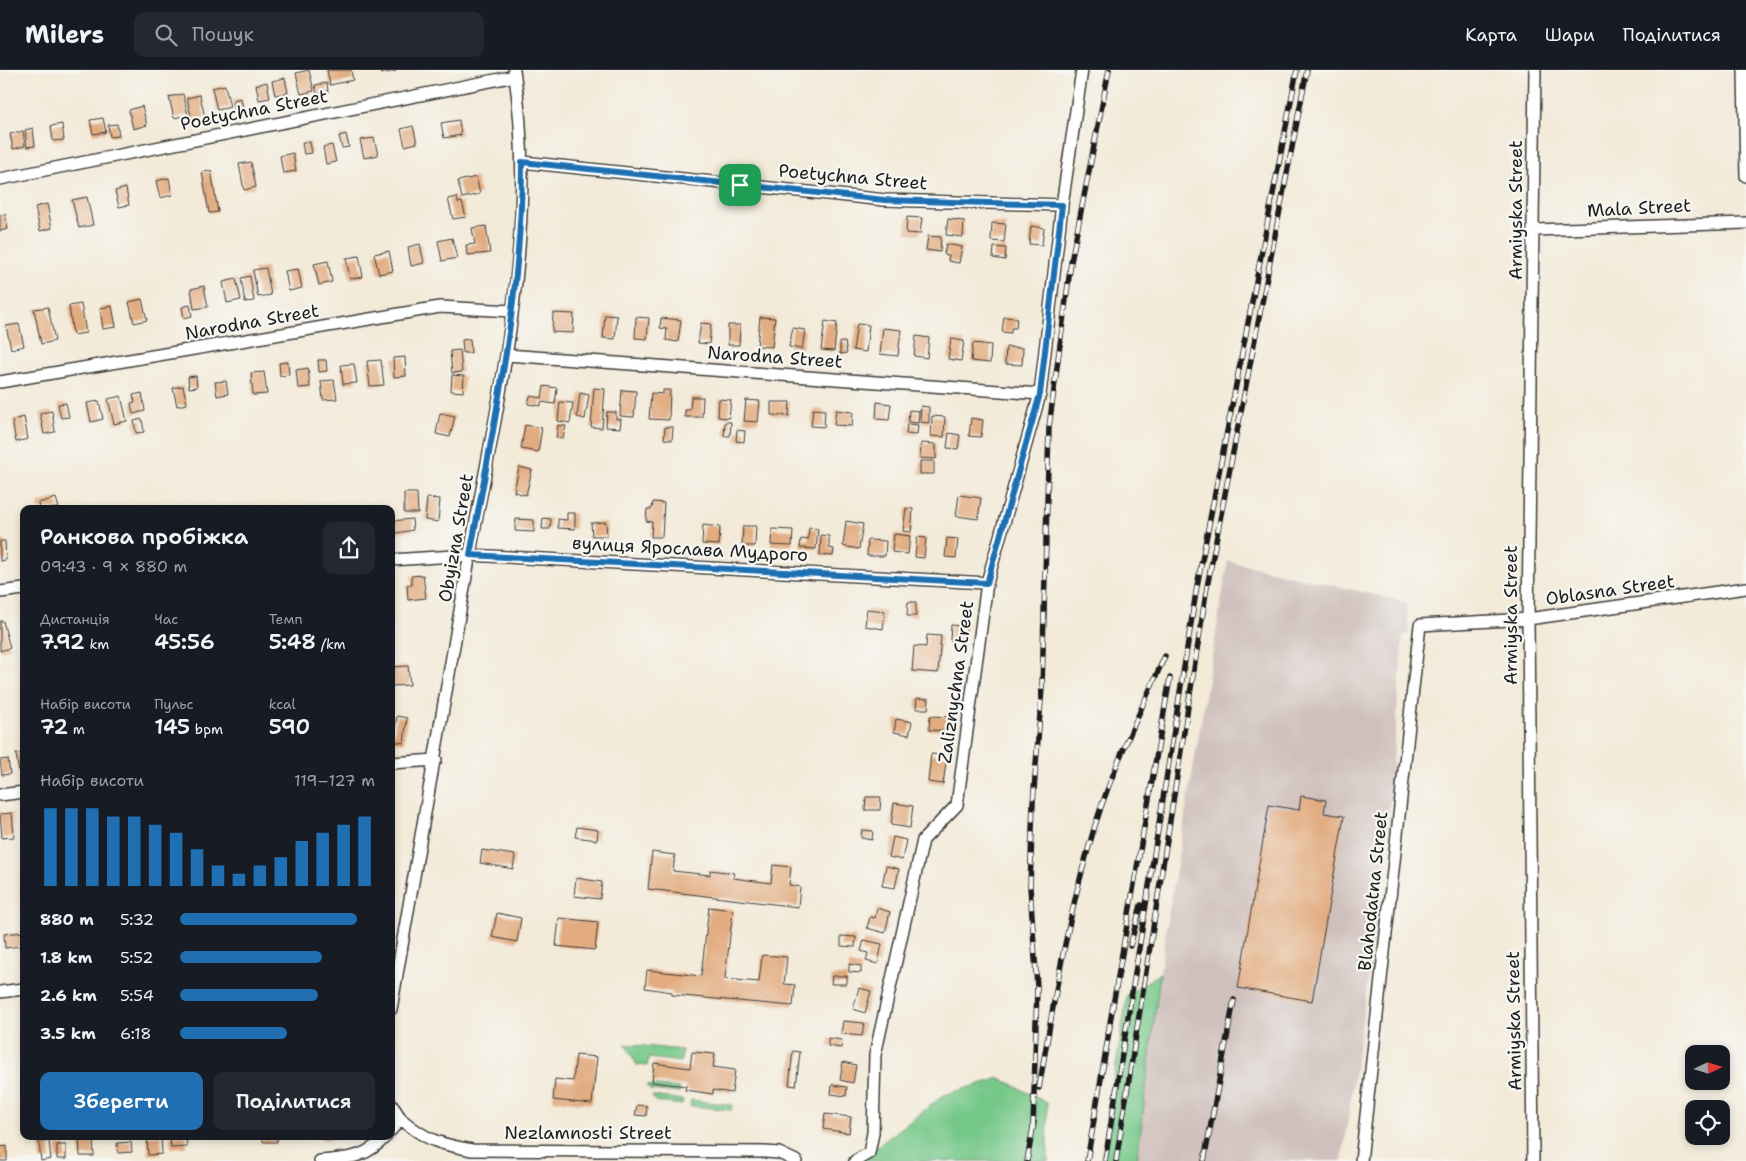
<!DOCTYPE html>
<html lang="uk">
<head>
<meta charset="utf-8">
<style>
  body { margin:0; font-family:"Shantell Sans",sans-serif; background:#242831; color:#f1f3f6; height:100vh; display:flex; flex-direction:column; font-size:19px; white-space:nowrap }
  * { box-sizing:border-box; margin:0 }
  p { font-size:16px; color:#9ea1a6 }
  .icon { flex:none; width:28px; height:28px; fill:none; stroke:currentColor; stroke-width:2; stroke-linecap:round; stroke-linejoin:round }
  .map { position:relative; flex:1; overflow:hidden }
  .details { position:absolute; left:20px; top:435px; width:375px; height:635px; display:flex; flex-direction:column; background:#171b24; border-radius:10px; box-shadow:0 2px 8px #0003 }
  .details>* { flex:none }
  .needle { width:32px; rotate:86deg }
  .buttons { position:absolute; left:1685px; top:975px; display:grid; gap:10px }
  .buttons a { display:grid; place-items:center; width:45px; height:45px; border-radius:10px; background:#171b24; box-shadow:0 2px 8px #0003; font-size:25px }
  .pin { position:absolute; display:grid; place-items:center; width:42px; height:42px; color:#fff; margin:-21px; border-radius:10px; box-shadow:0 2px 8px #0006 }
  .round { display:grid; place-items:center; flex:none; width:52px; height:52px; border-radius:10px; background:#242831 }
  .head { display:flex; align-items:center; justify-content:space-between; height:85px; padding:0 20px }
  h1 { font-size:22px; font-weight:600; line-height:38px }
  .stats { display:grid; grid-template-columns:repeat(3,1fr); gap:8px; height:85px; padding:5px 20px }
  .stats div { display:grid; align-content:center }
  .stats b { font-size:21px; font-weight:600 }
  .stats small { font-size:14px; font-weight:400 }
  .stats p { font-size:14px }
  .chart { height:140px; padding:10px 20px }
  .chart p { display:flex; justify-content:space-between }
  .chart svg { width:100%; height:90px; margin-top:5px; stroke:#1f6fb2; stroke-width:6 }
  .action { display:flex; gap:10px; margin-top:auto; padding:10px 20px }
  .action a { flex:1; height:58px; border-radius:10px; background:#1f6fb2; color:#fff; font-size:20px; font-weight:600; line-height:58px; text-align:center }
  .action a+a { background:#242831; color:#f1f3f6 }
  ul { padding:0 20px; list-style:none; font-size:16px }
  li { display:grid; grid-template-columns:80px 60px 1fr; align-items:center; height:38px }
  li i { height:12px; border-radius:6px; background:#1f6fb2 }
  header { display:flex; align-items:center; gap:30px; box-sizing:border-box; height:70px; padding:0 25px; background:#171b24; border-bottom:1px solid #363941 }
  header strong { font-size:24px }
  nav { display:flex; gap:28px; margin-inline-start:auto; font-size:18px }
  .search { width:350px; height:45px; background:#242831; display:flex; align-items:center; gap:12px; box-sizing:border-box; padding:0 18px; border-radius:10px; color:#9ea1a6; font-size:19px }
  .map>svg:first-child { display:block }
</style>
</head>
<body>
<header>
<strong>Milers</strong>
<div class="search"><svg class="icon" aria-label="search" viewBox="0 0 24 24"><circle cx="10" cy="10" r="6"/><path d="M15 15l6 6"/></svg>Пошук</div>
<nav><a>Карта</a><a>Шари</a><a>Поділитися</a></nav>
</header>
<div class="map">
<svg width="1746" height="1091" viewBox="0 0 1746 1091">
  <rect width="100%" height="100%" fill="#f6f6f2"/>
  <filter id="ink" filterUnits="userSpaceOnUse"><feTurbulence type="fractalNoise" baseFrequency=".02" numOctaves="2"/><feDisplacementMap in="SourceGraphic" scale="10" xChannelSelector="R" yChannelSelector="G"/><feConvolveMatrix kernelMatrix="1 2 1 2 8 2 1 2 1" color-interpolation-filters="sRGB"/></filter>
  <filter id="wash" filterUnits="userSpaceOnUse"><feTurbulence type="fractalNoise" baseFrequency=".0096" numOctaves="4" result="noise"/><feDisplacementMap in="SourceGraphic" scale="20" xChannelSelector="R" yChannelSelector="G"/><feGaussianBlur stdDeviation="1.12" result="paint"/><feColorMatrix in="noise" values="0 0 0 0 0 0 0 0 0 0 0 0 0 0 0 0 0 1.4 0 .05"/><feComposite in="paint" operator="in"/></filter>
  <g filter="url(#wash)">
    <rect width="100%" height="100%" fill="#f3ead8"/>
    <path fill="#cfc0bb" d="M1228,491l178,41 3,31 -6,3 -17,218 -44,307h-210l36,-244z"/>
    <path fill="#76c889" stroke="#497252" d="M1160,903l-23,188h-36l26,-166z
      M625,974l57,6 -1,12 -32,-4 -2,8 -10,-1z
      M1000,1008l47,25 1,58h-203l24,-8 75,-58z
      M646,1015l34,3 -1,5 -29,-3z
      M652,1026l31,4 -1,5 -26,-3z
      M691,1030l41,5 -1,5 -41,-4z"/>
    <g id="blocks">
      <path fill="#e2ac80" d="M309,0l5,21 -13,3 -5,-21z
        M327,0h24l2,10 -23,5z
        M380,0h16v1l-15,3z
        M285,8l3,15 -13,2 -3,-14z
        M267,12l3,16 -11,2 -3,-15z
        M327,13l1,9 -11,2 -2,-9z
        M225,15l5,22 -13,3 -5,-22z
        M183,24l5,21 -14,3 -5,-21z
        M200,25l5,23 -13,3 -5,-23z
        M241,28l2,11 -8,2 -2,-11z
        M142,36l5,19 -14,4 -4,-19z
        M103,48l3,14 -13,2 -3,-14z
        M459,50l2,15 -17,3 -3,-15z
        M62,54l2,16 -11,1 -2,-15z
        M117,54l2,12 -9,1 -2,-12z
        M413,56l4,17 -12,3 -4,-17z
        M33,58l2,18 -8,1 -2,-17z
        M23,61l2,15 -12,3 -3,-15z
        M346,64l3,13 -7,1 -3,-12z
        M374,68l4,17 -14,3 -4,-18z
        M310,72l2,11 -8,1 -2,-11z
        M332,75l4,17 -10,2 -3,-17z
        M293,83l3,18 -13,2 -3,-17z
        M251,92l5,25 -12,3 -5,-26z
        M211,101l7,41 -9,1 -7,-41z
        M476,107l4,17 -18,4 -4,-17z
        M169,108l3,17 -12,3 -4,-17z
        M126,118l3,17 -10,2 -4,-16z
        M87,127l6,28 -14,3 -7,-28z
        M457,127l1,6 4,-1 4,15 -13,2 -5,-20z
        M47,134l5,24 -12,3 -5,-24z
        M5,144l3,15 -8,2v-16z
        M907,147l15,1 -2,16 -14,-1z
        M948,149l16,2 -1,16 -17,-2z
        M992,153l14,1 -2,18 -13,-1z
        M486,156l4,27 -23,2 -1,-10 9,-1 -3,-16z
        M1031,156l13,2 -2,17 -13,-1z
        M928,166l13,1 -1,15 -14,-2z
        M452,168l5,20 -15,3 -4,-20z
        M420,174l4,19 -13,3 -3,-19z
        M946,174l16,3 -3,16 -11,-2 1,-6 -5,-1z
        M994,177l12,1 -1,12 -12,-2z
        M389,181l4,20 -14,3 -5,-20z
        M359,186l4,21 -13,2 -4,-21z
        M328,191l4,21 -13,3 -5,-21z
        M266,198l5,27 -13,2 -5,-27z
        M298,199l4,19 -13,3 -4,-20z
        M250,206l4,25 -9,1 -4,-24z
        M236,209l5,21 -14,3 -4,-21z
        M204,216l4,21 -14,2 -3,-20z
        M142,229l5,21 -13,3 -5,-21z
        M81,234l5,29 -13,2 -4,-29z
        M190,235l2,11 -8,2 -2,-11z
        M112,236l4,21 -13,2 -3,-21z
        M48,237l7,34 -14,3 -7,-35z
        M553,243l21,1 -1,19 -21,-1z
        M605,245l12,1 -2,23 -12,-1z
        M636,247l13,1 -2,21 -12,-1z
        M760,247l15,1 -3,29 -15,-1z
        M1004,247l13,1 -1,10h-5v5l-9,-1z
        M661,248l20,2 -3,22 -12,-2 1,-11 -7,-1z
        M825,251l12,2 -3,28 -13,-1z
        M701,253l10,1 -2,20 -11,-1z
        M19,254l5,22 -13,3 -5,-23z
        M857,254l12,1 -3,27 -13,-2z
        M728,255h12l-1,20h-11z
        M793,258l12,2 -3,19 -13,-2z
        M883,258l18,2 -3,26 -18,-2z
        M916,266l13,2 -2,20 -13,-2z
        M470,269l1,14h-8l-1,-13z
        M951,269l13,2 -3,20 -13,-2z
        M840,272h5l2,11 -7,1z
        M973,273l18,2 -1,18 -19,-2z
        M1006,277l17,1 -1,17 -17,-1z
        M460,280l2,22 -10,1 -2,-22z
        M405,287l1,19 -12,1 -1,-19z
        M318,290h8l1,11 -8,1z
        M381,290l3,25 -14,1 -3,-25z
        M288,292l1,13 -9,1 -1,-13z
        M354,294l3,19 -14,1 -2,-19z
        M308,298l2,19 -12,1 -2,-18z
        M264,302l3,22 -14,1 -2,-22z
        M452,305l12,1 -1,16 -12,-1z
        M196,306l1,11 -8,1 -1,-11z
        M334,310l3,19 -14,1 -2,-19z
        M226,311l2,13 -11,2 -2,-14z
        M183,316l4,18 -10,2 -4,-18z
        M544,316l13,2 -2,16 -14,-2v4l-13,-2 2,-8 12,2z
        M594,318l11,1 -3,39 -11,-1z
        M622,320l14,1 -2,26 -14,-1z
        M663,320h7l-1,30 -20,-1 2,-26 12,1z
        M142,323l3,18 -12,3 -2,-11 4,-1 -2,-7z
        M580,323l9,2 -4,24 -8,-2z
        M121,326l6,25 -13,3 -6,-25z
        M691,327h12l-1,20h-17v-7h5z
        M719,329l12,1 -2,18 -11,-1z
        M746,330l14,1 -2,21 -14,-1z
        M99,331l4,18 -12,3 -4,-19z
        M560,332l13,1 -3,20 -12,-2z
        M771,332h19l-1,14 -18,-1z
        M877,332l14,2 -2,16 -13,-1z
        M66,333l3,14 -8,1 -3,-14z
        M921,336l8,1v16l-9,-1z
        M813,339l12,1 -1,17 -13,-1z
        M836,340l17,2 -1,14 -18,-1z
        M909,340l10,1 -1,12 -10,-1z
        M52,341l3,21 -11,2 -4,-21z
        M607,342h9v7h5l-1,9 -14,-1z
        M440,343l15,3 -5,21 -14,-3z
        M932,346l13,1 -1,20 -13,-1z
        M24,347l4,22 -12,3 -4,-22z
        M971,348l12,2 -2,17 -12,-1z
        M142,349l2,13 -8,1 -2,-12z
        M725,352h6l-1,14h-6z
        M907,354l11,1 -1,10 -11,-1z
        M525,355l17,3 -4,24 -17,-3z
        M558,355l8,1 -3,12 -7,-1z
        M665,357h8l-1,13 -8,-1z
        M737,360l8,1 -1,11 -8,-1z
        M949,363l11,2 -2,14 -11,-1z
        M921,373l15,1v15l-16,-1z
        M920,391h14v13h-14z
        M519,397l13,3 -6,25 -12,-3z
        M404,423h13l1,20h-14z
        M959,425l22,3 -3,21 -22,-3z
        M56,428l3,10 -20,1 -1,-6z
        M427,428l13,1 -2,23 -13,-2z
        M653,432l11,1 -2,34h-11l1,-15 -6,-1 1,-12h5z
        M378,436v3h-12v-2z
        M906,438l7,1 -2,23 -8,-1z
        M567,443h8v16l-17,-1v-9l9,1z
        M543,448l8,1 -1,10h-8z
        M412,449l1,11 -22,4v-13z
        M516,449l18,1v12l-19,-1z
        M846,451l17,3 -4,25 -16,-3z
        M606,452l1,14h-15l-1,-13z
        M703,455l17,2 -1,18 -17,-1z
        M743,456h13l-1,20h-13z
        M809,458l9,1 -2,20 -16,-1 1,-9 7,1z
        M772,459l21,1 -1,16 -21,-1z
        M894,464l16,2 -2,18 -16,-2z
        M821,465l8,1v12l5,1 -1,7 -13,-1z
        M917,467l9,1 -2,20 -9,-1z
        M947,468l11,1 -2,19 -11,-1z
        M868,470l18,1 -1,15h-18z
        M0,471h5l1,19 -6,1z
        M423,505l3,23 -18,2 -1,-15h5l-1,-9z
        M908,532h8v14h-9z
        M867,539l18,2 -2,18 -18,-3z
        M0,551h3l7,27 -10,3z
        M951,555l15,1 -1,14h-15z
        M927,565l14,1 -3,37 -26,-2 2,-25 12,1z
        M408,596l2,19 -19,1v-19z
        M917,628l12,1 -1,10h-12z
        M397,646l10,2 -3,25 -11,-2z
        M930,646l20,1v14l-21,-1z
        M896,649l16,3 -3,13 -15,-3z
        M24,683v19l-5,1 -3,-19z
        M931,684l16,2 -4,28 -15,-2z
        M8,689l2,15 -8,1 -2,-15z
        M1301,726l25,4 -2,13 20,3 -32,185 -74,-13 31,-183 30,5z
        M866,727h15l-1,13h-15z
        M894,733l19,3 -3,22 -19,-3z
        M12,743l2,24 -12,1 -2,-24z
        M577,757l21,3 -1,10 -22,-3z
        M862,760l11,1 -1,9 -11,-2z
        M893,767l13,3 -4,20 -13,-3z
        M482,780l33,5 -2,14 -33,-6z
        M652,782l23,3 -2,16 37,4v-5l24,3 -1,5 38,5 2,-18 18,2 -2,18 11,2 -2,20 -150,-18z
        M886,796l13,3 -4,19 -13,-2z
        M576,808l26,4 -2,17 -26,-3z
        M709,837l24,3 -8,69 34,3 3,-27 25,2 -3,27 11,1 -2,21 -121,-11v-3l-27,-4 2,-18 54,6z
        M877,838l13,4 -5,21 -18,-5 3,-11 5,1z
        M497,843l24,5 -4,24 -25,-5z
        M559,848l39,4 -3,28 -39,-4z
        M24,862v28h-2l-1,-14 -16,2 -1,-14z
        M841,866l15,1 -1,10 -14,-1z
        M864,870l18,4 -4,20 -12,-3 2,-8 -7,-2z
        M849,894l12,2v7l-12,-1z
        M832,906h15v8h-16z
        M859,918l12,3 -6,22 -12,-4z
        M843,951l21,2 -2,13 -21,-2z
        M828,968l14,2 -1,8 -13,-2z
        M793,981l7,1 -4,34 -7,-1z
        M692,982l23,2 -2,13 22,3 -3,23 -19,-3v4l-28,-4 1,-4 -34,-4 2,-19 36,5z
        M576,985l21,2 -5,47 -39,-4 2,-21 18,2z
        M843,992l13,3 -3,18 -13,-3z
        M832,1015l15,2 -1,9 -15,-2z
        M637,1035l10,1 -1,10 -11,-1z
        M825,1044l26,3 -2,16 -26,-4z
        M79,1066h14l1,20h-14z
        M147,1066h14l1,18 -14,1z
        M170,1066h16l1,11 -16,1z
        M263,1066h14v6h-14z
        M324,1066h14l1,4h-15z
        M49,1071l2,18 -10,2 -2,-19z
        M131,1072l1,10 -14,1 -1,-10z
        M57,1075h9v14h-9z
        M7,1076v15h-7v-14z"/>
    </g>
  </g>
  <g filter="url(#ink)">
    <use href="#blocks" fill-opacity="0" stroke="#3c3b38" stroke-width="1"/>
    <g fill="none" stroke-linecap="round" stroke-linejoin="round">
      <defs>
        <path id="minor" d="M1744,0l2,106
          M522,92l363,38 177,5
          M0,109l515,-103
          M1534,160l212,-7
          M507,285l533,39
          M0,312l440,-75 72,4
          M391,490l79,-5 517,28
          M0,522l24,-3
          M391,693l45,-3
          M0,725l24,-3
          M0,922l24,-3
          M391,939c26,-152 52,-304 79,-456 29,-158 69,-322 44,-483
          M391,1034l10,15
          M391,1060l10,-11c26,22 39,25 71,31l293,2 14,1 17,8
          M320,1091c28,-3 45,-2 66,-25
          M855,1091l14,-8 4,-20 2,-78 48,-215 34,-35 30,-222 53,-189 22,-189 20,-135
          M1361,1091l59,-536 108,-6 218,-31
          M1533,1091l-5,-542 7,-549"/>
      </defs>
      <use href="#minor" stroke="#3c3b38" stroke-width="14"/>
      <use href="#minor" stroke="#fff" stroke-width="11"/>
      <defs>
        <path id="rail" d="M1130,876l11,-41
          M1108,964l62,-356
          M1039,1018c14,-81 27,-163 50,-242 18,-66 48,-128 76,-190
          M1033,1059l4,-142 -7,-100 3,-84 9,-115 7,-261 22,-165 38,-192
          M1027,1091l7,-39
          M1087,1091l23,-135
          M1105,1091l92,-575 100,-516
          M1116,1091l91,-574 100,-517
          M1204,1091l30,-161"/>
      </defs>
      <use href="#rail" stroke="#1c1c1c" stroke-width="5.5"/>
      <use href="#rail" stroke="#f6f6f2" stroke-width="4" stroke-dasharray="11" stroke-linecap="butt"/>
    </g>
  </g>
  <g fill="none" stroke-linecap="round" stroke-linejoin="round" filter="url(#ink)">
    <defs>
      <path id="route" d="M522,92l363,38 177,5 -22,189 -53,189 -517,-28c24,-130 52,-260 52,-393z"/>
    </defs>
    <use href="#route" stroke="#fff" stroke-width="10"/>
    <use href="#route" stroke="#1f6fb2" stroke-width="6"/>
  </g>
  <g text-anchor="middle" stroke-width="4.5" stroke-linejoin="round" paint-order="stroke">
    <g font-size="18" fill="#1c1c1c" stroke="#f6f6f2">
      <text transform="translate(254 40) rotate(-11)" y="6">Poetychna Street</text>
      <text transform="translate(853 107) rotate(5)" y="6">Poetychna Street</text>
      <text transform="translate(1639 138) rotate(-3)" y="6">Mala Street</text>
      <text transform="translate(1516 140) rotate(-90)" y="6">Armiyska Street</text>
      <text transform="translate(252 252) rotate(-10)" y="6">Narodna Street</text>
      <text transform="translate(775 287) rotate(4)" y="6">Narodna Street</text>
      <text transform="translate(456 468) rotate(-80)" y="6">Obyizna Street</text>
      <text transform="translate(690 479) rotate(3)" y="6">вулиця Ярослава Мудрого</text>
      <text transform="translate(1610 520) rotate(-8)" y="6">Oblasna Street</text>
      <text transform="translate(1511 545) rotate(-90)" y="6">Armiyska Street</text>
      <text transform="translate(956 612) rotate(-82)" y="6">Zaliznychna Street</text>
      <text transform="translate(1373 821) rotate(-84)" y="6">Blahodatna Street</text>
      <text transform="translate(1514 951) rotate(-91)" y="6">Armiyska Street</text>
      <text x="588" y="1069">Nezlamnosti Street</text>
    </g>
  </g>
</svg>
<div class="buttons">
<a><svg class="needle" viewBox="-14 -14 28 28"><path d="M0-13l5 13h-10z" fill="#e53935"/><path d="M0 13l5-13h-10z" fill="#9ea1a6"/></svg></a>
<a><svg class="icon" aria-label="locate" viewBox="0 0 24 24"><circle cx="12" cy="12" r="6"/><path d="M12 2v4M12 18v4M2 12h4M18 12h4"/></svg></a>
</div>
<div class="pin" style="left:740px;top:115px;background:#1e9e55"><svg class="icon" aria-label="arrive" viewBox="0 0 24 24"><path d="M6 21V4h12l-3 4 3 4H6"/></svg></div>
<section class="details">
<div class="head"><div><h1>Ранкова пробіжка</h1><p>09:43 · 9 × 880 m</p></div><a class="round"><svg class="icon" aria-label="share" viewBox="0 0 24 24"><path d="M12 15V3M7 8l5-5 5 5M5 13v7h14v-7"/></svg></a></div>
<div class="stats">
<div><p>Дистанція</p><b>7.92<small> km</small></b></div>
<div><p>Час</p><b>45:56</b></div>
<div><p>Темп</p><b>5:48<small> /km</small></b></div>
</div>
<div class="stats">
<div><p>Набір висоти</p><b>72<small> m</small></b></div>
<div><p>Пульс</p><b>145<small> bpm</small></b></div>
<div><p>kcal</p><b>590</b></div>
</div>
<div class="chart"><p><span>Набір висоти</span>119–127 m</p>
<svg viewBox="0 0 160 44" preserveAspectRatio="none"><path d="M5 44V6M15 44V6M25 44V6M35 44V10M45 44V10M55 44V14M65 44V18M75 44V26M85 44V34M95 44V38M105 44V34M115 44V30M125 44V22M135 44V18M145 44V14M155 44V10"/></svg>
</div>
<ul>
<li><b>880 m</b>5:32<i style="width:91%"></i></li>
<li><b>1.8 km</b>5:52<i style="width:73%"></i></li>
<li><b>2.6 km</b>5:54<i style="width:71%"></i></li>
<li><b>3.5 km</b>6:18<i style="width:55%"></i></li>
</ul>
<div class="action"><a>Зберегти</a><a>Поділитися</a></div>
</section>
</div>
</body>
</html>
